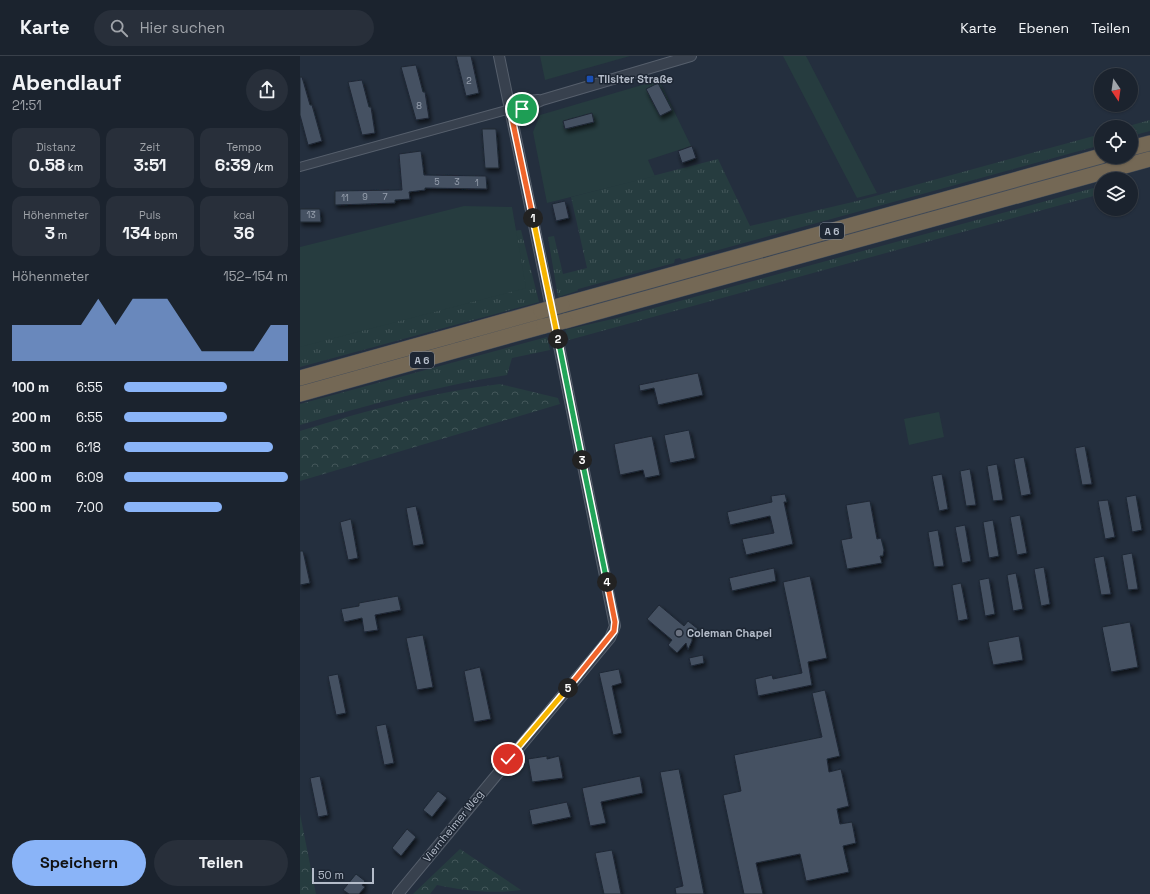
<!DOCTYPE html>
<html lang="de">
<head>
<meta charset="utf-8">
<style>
  body { margin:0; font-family:"Space Grotesk",sans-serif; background:#282f3a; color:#f1f3f6; height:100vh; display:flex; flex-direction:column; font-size:15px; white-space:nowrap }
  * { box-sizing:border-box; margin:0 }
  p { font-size:13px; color:#a0a4aa }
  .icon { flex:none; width:22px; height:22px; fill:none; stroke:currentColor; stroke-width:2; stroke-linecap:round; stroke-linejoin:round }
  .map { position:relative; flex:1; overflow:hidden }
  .sheet { display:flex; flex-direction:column; background:#1b232e; width:300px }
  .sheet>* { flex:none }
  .needle { width:26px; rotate:167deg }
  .buttons { position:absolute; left:794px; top:12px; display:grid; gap:8px }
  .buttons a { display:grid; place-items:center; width:44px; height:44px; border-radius:50%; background:#1b232e; box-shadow:0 1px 3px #0004,0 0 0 1px #39404a; font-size:20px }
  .scale { position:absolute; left:12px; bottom:10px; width:62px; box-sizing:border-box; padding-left:4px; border:2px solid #b4bcc9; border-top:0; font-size:11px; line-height:14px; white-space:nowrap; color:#b4bcc9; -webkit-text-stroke:3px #1d2633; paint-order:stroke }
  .pin { position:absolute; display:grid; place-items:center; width:34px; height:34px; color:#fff; margin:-17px; border:2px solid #fff; border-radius:50%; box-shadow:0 1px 4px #0007 }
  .km { position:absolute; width:20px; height:20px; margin:-10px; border-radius:50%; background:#222; color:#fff; font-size:11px; line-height:20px; text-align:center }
  .round { display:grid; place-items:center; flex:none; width:42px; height:42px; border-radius:21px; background:#282f3a }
  .headline { display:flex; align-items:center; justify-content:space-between; height:68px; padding:0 12px }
  h1 { font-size:22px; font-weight:700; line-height:30px }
  .stats { display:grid; grid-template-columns:repeat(3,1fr); gap:6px; height:68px; padding:4px 12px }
  .stats div { display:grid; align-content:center; border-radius:10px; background:#282f3a; text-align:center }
  .stats b { font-size:17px; font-weight:700 }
  .stats small { font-size:11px; font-weight:400 }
  .stats p { font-size:11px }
  .chart { height:112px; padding:8px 12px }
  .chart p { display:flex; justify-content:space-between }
  .chart svg { width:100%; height:72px; margin-top:4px; fill:#8ab4f8; opacity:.7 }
  .primary-button { display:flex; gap:8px; margin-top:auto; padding:8px 12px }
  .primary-button a { flex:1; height:46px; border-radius:24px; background:#8ab4f8; color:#111; font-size:16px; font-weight:700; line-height:46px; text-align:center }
  .primary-button a+a { background:#282f3a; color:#f1f3f6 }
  ul { padding:0 12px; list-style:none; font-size:13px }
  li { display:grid; grid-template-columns:64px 48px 1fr; align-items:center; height:30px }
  li i { height:10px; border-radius:5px; background:#8ab4f8 }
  header { display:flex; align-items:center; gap:24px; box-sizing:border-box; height:56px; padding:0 20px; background:#1b232e; border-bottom:1px solid #39404a }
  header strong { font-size:19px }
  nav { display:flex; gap:22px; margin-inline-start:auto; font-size:14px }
  .search { width:280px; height:36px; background:#282f3a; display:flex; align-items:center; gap:10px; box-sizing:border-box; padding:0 14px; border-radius:22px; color:#a0a4aa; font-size:15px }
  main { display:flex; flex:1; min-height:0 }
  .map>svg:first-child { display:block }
</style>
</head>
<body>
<header>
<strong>Karte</strong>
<div class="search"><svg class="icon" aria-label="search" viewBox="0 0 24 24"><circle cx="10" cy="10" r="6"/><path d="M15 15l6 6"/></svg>Hier suchen</div>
<nav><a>Karte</a><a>Ebenen</a><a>Teilen</a></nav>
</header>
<main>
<section class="sheet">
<div class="headline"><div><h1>Abendlauf</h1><p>21:51</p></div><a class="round"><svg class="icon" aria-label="share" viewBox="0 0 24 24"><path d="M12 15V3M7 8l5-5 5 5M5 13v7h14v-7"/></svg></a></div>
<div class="stats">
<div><p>Distanz</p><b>0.58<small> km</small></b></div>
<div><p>Zeit</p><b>3:51</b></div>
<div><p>Tempo</p><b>6:39<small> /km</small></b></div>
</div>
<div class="stats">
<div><p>Höhenmeter</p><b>3<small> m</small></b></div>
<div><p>Puls</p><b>134<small> bpm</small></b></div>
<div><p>kcal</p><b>36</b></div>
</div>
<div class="chart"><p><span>Höhenmeter</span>152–154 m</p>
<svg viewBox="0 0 160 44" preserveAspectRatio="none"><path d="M0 44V22L10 22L20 22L30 22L40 22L50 6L60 22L70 6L80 6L90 6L100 22L110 38L120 38L130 38L140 38L150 22L160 22V44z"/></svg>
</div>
<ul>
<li><b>100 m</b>6:55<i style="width:63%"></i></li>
<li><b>200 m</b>6:55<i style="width:63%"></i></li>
<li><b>300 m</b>6:18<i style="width:91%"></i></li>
<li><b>400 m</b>6:09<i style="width:100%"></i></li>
<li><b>500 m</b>7:00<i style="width:60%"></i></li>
</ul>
<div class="primary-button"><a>Speichern</a><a>Teilen</a></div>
</section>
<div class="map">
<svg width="850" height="838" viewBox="0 0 850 838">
  <defs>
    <pattern id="grass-tufts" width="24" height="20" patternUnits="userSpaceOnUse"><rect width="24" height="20" fill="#263c3f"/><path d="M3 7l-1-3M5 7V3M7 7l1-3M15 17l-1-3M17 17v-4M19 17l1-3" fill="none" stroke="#435659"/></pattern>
    <pattern id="forest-crowns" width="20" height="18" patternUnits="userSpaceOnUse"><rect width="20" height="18" fill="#263c3f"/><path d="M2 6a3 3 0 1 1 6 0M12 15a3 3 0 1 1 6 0" fill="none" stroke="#435659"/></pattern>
    <filter id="shadow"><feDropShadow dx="2" dy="3.5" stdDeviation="2" flood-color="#0009"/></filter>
  </defs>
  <rect width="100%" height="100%" fill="#242f3e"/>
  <path fill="url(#grass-tufts)" d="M850,64v11l-19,5v-9h-6z
    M801,78v11l-419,115 -2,-2 -5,1 -1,4 -96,26 -1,2 -19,6 -10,-60 6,-1 9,38 24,-6 -16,-71 147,-38 32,67 107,-25z
    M801,130v8l-532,146 -4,-10 56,-13z
    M221,174l18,72 -239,65v-21l211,-115z
    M247,281l3,13 -38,8 -5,17c-71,11 -138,30 -207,50v-21z"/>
  <path fill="url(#forest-crowns)" d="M200,328l58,14 2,6 -260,77v-50c66,-20 131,-39 200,-47z
    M0,758l16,80h-16z
    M160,793l61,41c-29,4 -55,1 -84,-5l-7,9h-17z"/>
  <path fill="#263c3f" d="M240,0h90l-85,24z
    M483,0h23l71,137 -20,5z
    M359,24l32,66 -43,14 7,16 -108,27 -14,-71 7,-17z
    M164,150l48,1 14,81 -226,59v-100z
    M639,356l5,25 -35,8 -5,-26z"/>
  <path fill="#455162" stroke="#1f2835" filter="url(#shadow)" d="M156,0h15l8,37 -13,3z
    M116,9l7,27h2l4,26 -13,2 -15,-53z
    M0,21h2l8,28h2l10,36 -14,4 -8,-30z
    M62,24l7,27h2l4,26 -13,2 -14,-53z
    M358,27l14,27 -12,6 -14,-27z
    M292,57l2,9 -29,7 -2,-8z
    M182,73h14l3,39h-14z
    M392,90l4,12 -14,5 -4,-12z
    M121,95l3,24 62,1 1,13 -62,-1v2l-16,2 1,7 -15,1v3l-60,2v-14l67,-1 -3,-36z
    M265,145l4,17 -13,3 -4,-17z
    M0,153h20l1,13h-21z
    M398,317l5,22 -45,10 -4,-17 -14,3 -1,-6z
    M389,374l6,28 -25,5 -6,-28z
    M352,380l8,39 -15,3 -2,-8 -23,5 -6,-31z
    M785,390l7,38 -10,1 -7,-37z
    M724,401l7,37 -10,2 -7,-37z
    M697,408l6,36 -10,1 -6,-35z
    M670,413l6,36 -10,1 -6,-35z
    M642,418l6,35 -9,2 -7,-35z
    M485,438l2,8h-3l9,42 -47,11 -4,-16 32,-6 -4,-17 -40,9 -3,-13 45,-10 -1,-6z
    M836,439l6,35 -10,2 -6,-35z
    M808,444l7,37 -10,2 -7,-38z
    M570,445l7,38 4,-1 3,12 -1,6h-3l2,7 -35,6 -6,-29 11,-2 -6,-33z
    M116,450l8,38 -11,2 -7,-38z
    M720,459l7,38 -10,2 -7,-38z
    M51,463l7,39 -10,2 -8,-38z
    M693,464l6,36 -10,2 -6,-36z
    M665,469l6,36 -9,2 -7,-36z
    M638,474l6,36 -10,1 -6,-35z
    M0,495h3l7,32 -10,2z
    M832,497l6,36 -10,1 -6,-35z
    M804,500l7,38 -10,1 -7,-37z
    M744,511l6,37 -9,2 -7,-37z
    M474,512l2,13 -44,10 -3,-13z
    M716,517l7,36 -10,2 -6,-36z
    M510,520l17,82 -19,4 4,23 -54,11 -3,-17 17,-4 1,4 29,-6 -19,-91z
    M689,522l6,36 -10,2 -6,-36z
    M661,527l7,36 -10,2 -6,-36z
    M98,540l3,14 -26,5 3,15 -14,2 -2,-14 -18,4 -3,-13 18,-3v-3z
    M359,549l25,21 4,-5 10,8 -6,8v4l-4,9 -2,-7 -9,10 -9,-8 4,-5 -25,-21z
    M830,566l8,45 -27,5 -9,-45z
    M123,579l10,52 -16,3 -11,-52z
    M719,580l4,24 -30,5 -5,-23z
    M403,599l1,8 -13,3 -2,-8z
    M180,611l11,52 -17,3 -10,-51z
    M319,613l3,14 -10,3 10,47 -9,2 -14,-62z
    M38,618l8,39 -10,2 -8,-39z
    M525,634l15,66 -13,3 2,13 12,-3 8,37 -12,3 3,15 12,-2 4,21 -13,3 6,26 -43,9 -6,-27 -44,9 7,31h-19l-21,-99 18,-4 -7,-36 88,-18 -10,-44z
    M86,668l8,39 -10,2 -8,-39z
    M247,700v3l12,-3 4,22 -31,4 -4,-23z
    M379,713l25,125h-28l-1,-6 8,-2 -23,-114z
    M20,720l8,39 -10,2 -8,-39z
    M340,720l3,17 -42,9 5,21 -16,3 -8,-38z
    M138,735l9,7 -15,19 -9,-7z
    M267,746l4,15 -39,8 -3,-15z
    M107,773l9,8 -15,19 -9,-8z
    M312,794l9,44h-17l-9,-41z
    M56,818l9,7 -3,4 3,2 -6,7h-10l-6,-4z"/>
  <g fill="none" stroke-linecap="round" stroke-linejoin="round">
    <defs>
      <path id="minor" d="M0,111l210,-58"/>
      <path id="tertiary" d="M210,53h12l20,-9 149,-44
        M210,53l10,-7 18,-2
        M98,838l212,-256 5,-12 -56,-280 -60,-290"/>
      <path id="motorway" d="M831,92l19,-5
        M262,249l539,-149
        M265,265l585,-162
        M0,322l241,-67
        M0,338l244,-68"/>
    </defs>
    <use href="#minor" stroke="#565f6c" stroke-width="10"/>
    <use href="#tertiary" stroke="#565f6c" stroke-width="12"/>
    <use href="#motorway" stroke="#434c59" stroke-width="16"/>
    <use href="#minor" stroke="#38414e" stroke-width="8"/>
    <use href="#tertiary" stroke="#38414e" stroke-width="10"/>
    <use href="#motorway" stroke="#746855" stroke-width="15"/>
    <defs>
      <path id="motorway-bridge" d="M241,255l21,-6
        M244,270l21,-5"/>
    </defs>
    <use href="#motorway-bridge" stroke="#434c59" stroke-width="16" stroke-linecap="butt"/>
    <use href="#motorway-bridge" stroke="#746855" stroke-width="15"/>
  </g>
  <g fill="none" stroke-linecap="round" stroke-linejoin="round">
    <defs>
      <path id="split-1" d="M222,53h-12l23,109"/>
      <path id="split-2" d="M233,162l25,121"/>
      <path id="split-3" d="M258,283l24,121"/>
      <path id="split-4" d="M282,404l25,122"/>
      <path id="split-5" d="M268,632l46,-57 1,-9 -8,-40"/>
      <path id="split-6" d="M208,703l60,-71"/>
    </defs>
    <use href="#split-1" stroke="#fff" stroke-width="8"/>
    <use href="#split-2" stroke="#fff" stroke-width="8"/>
    <use href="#split-3" stroke="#fff" stroke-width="8"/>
    <use href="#split-4" stroke="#fff" stroke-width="8"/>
    <use href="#split-5" stroke="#fff" stroke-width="8"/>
    <use href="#split-6" stroke="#fff" stroke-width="8"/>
    <use href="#split-1" stroke="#f0652b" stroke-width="5"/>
    <use href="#split-2" stroke="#f5b400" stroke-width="5"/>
    <use href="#split-3" stroke="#22a559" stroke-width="5"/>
    <use href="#split-4" stroke="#22a559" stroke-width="5"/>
    <use href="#split-5" stroke="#f0652b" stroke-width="5"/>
    <use href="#split-6" stroke="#f5b400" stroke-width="5"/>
  </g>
  <rect fill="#1a4fb4" stroke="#1d2633" stroke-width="1.5" x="286" y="19" width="8" height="8" rx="2"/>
  <circle fill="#6b7280" stroke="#1d2633" stroke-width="1.5" cx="379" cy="577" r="4"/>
  <g text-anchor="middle" stroke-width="3" stroke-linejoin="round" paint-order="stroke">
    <g font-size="9" fill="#98a1af">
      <text x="169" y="28">2</text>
      <text x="119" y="53">8</text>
      <text x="137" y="129">5</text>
      <text x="157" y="129">3</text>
      <text x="177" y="130">1</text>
      <text x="65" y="144">9</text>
      <text x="85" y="144">7</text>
      <text x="45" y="145">11</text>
      <text x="11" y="162">13</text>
    </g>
    <g fill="#1d2633" stroke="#878f9c" stroke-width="1">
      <rect x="520" y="167" width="24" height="16" rx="3"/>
      <rect x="110" y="296" width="24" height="16" rx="3"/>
    </g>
    <g font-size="10" font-weight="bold" fill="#b4bcc9">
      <text x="532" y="179">A 6</text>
      <text x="122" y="308">A 6</text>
    </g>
    <g font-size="11" font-weight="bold" fill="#b4bcc9" stroke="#1d2633" text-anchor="start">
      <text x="298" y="27">Tilsiter Straße</text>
      <text x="387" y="581">Coleman Chapel</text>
    </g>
    <g font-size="11" fill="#b4bcc9" stroke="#1d2633">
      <text transform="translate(153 770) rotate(-51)" y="4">Viernheimer Weg</text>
    </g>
  </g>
</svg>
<div class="buttons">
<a><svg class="needle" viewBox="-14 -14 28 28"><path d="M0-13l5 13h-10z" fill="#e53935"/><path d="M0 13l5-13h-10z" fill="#a0a4aa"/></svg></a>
<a><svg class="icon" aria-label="locate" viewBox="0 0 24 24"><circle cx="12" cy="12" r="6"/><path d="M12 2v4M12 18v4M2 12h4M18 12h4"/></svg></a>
<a><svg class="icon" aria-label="layers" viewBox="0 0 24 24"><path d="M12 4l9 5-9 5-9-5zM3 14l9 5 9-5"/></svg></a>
</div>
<div class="scale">50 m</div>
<div class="pin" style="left:222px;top:53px;background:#1e9e55"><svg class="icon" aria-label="arrive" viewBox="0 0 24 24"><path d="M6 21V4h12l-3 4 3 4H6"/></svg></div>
<div class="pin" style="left:208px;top:703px;background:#d93025"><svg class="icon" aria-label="check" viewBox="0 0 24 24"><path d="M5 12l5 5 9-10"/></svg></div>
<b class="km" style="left:233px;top:162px">1</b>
<b class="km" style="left:258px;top:283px">2</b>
<b class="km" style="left:282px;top:404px">3</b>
<b class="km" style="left:307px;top:526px">4</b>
<b class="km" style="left:268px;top:632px">5</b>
</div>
</main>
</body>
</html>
